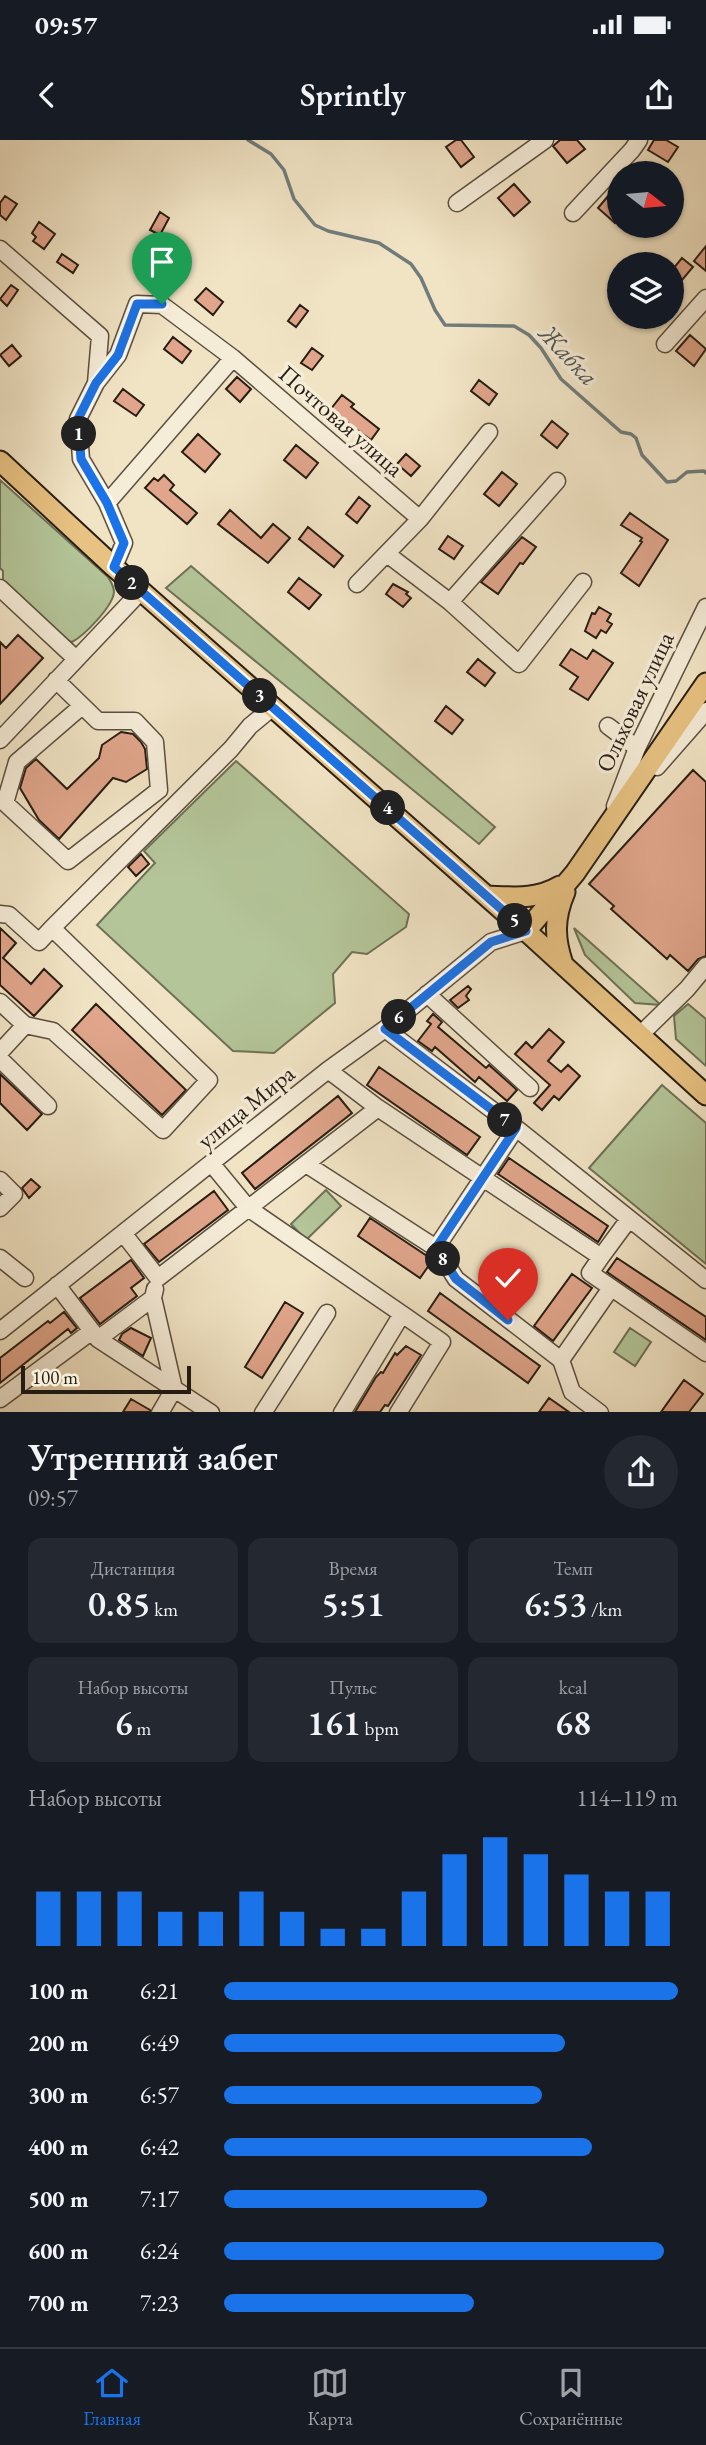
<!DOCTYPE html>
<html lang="ru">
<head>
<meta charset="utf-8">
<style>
  body { margin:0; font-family:"EB Garamond",serif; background:#242831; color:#f1f3f6; height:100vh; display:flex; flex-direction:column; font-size:26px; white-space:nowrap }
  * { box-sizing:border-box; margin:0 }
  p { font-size:23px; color:#9ea1a6 }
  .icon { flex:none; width:38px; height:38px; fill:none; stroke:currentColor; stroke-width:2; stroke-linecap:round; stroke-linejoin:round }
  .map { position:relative; height:1272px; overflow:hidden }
  .panel { display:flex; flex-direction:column; background:#171b24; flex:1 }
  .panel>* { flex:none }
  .needle { width:46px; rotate:106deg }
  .tools { position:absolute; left:607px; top:21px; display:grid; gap:14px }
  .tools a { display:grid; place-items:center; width:77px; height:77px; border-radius:50%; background:#171b24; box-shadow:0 2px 5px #0004; font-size:35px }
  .scale { position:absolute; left:21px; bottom:18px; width:170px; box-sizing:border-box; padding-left:7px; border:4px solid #271d13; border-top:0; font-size:19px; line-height:24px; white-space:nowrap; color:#271d13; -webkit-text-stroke:5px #f6edd9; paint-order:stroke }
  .pin { position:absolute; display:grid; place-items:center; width:60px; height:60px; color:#fff; margin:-72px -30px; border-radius:50% 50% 50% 0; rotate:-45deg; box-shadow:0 0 7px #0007 }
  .pin .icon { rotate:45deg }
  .km { position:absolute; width:35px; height:35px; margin:-18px; border-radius:50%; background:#222; color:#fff; font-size:19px; line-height:35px; text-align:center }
  .round { display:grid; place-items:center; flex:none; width:74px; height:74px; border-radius:37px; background:#242831 }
  .headline { display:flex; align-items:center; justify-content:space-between; height:119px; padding:0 28px }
  h1 { font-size:38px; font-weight:600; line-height:52px }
  .stats { display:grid; grid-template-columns:repeat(3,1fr); gap:10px; height:119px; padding:7px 28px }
  .stats div { display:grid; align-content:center; border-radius:14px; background:#242831; text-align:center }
  .stats b { font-size:35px; font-weight:600 }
  .stats small { font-size:19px; font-weight:400 }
  .stats p { font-size:19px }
  .chart { height:196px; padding:14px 28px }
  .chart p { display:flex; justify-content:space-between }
  .chart svg { width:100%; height:126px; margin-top:7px; stroke:#1a73e8; stroke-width:6 }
  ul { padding:0 28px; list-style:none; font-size:23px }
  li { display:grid; grid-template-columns:112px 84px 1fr; align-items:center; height:52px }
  li i { height:18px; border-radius:9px; background:#1a73e8 }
  .status { display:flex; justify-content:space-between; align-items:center; height:49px; padding:0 35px; background:#171b24; direction:ltr }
  .status svg { height:19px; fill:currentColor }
  header { display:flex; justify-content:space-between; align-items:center; height:91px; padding:0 28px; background:#171b24; font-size:32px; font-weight:600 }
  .tabs { display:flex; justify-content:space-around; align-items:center; height:98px; border-top:2px solid #363941; background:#171b24; font-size:19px; color:#9ea1a6 }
  .tabs a { display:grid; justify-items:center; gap:4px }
  .tabs .selected { color:#1a73e8 }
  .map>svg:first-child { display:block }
</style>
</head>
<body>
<div class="status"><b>09:57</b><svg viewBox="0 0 49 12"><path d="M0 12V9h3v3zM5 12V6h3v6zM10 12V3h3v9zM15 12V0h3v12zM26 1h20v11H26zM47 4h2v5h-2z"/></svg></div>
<header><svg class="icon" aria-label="back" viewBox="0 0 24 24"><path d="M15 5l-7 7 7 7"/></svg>Sprintly<svg class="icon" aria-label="share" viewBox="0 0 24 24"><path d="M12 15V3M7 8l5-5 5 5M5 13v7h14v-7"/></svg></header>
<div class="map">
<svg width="706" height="1273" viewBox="0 0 706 1273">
  <rect width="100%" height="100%" fill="#f1e4c5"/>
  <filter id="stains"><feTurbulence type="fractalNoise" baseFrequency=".00286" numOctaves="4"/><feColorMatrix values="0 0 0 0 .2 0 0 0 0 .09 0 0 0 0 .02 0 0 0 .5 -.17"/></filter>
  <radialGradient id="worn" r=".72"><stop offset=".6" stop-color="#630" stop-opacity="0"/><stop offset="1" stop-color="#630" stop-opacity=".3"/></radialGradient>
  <path fill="#b4c599" stroke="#6e7156" stroke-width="2" d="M0,340l108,97c3,5 6,9 6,15 -1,14 -29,43 -42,50l-8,-2 -61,-58v-11l-3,-3z
    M191,426l304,261 -16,17 -313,-256z
    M236,621l173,153 -3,13 -39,27 -15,-2 -19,22 2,29 -61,50 -41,-2 -136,-126 58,-62 -11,-12z
    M574,788l87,77 -26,-2 -50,-48z
    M688,864l18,15v47l-30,-27 -2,-23z
    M662,945l44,38v141l-117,-96z
    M326,1050l15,16 -35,34 -15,-16z
    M630,1188l21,14 -16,24 -21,-14z"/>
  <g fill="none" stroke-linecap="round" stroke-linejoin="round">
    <path stroke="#707c7b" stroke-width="3.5" d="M248,0l23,14 13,16 10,29 21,26 13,6 51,12 32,21 10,14 14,32 10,15 69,1 15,9 12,13 20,31 60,53 10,2 5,4 6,17 25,27 9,-1 11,-9 17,-1 2,2"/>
  </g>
  <path fill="#e0a58b" stroke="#271d13" stroke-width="2" d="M456,0h5l13,17 -13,10 -15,-20z
    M560,0h17l8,9 -18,14 -14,-17z
    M654,0h12l12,7 -10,15 -20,-12z
    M514,44l16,18 -16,14 -16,-18z
    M609,55l11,9v13l-5,6 -17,-15z
    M5,56l12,8 -11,16 -6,-5v-12z
    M160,72l9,6 -9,17 -10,-5z
    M39,82l16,12 -11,15 -11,-8 3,-4 -4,-4z
    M706,106v25l-12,-10z
    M62,114l16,11 -5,8 -16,-11z
    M162,116l17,11 -10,15 -17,-12z
    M682,118l11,9 -21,25v-22z
    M11,145l7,5 -11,16 -7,-7z
    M206,148l17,14 -10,13 -18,-15z
    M300,165l8,6 -12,16 -8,-6z
    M690,195l16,14 -12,17 -18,-15z
    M173,197l18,14 -9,12 -18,-14z
    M12,205l9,11 -12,10 -9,-11z
    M312,208l11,8 -11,14 -11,-7z
    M237,237l14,12 -11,13 -14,-13z
    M479,240l18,14 -8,11 -18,-14z
    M123,249l21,16 -8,11 -22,-15z
    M342,255l12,9 -3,3 28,22 -8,11 -41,-30z
    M552,281l16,13 -11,14 -16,-13z
    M198,294l22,20 -15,18 -23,-20z
    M296,305l22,18 -12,15 -22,-18z
    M406,314l14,12 -9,10 -14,-12z
    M502,332l15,12 -18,22 -15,-12z
    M164,335l10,10 -4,5 27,23 -10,11 -42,-36 9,-10 4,3z
    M359,357l11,9 -13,17 -11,-9z
    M230,370l31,28 12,-14 17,14 -22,25 -50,-39z
    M630,373l38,27 -29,46 -18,-13 21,-31 -2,-1 2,-3 -21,-13z
    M308,387l35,29 -9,11 -35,-28z
    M448,396l15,10 -9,13 -15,-10z
    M522,397l14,10 -13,17 -3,-1 -22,31 -17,-12z
    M299,438l22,17 -12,14 -21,-17z
    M393,444l15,8 -2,2 5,4 -8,9 -17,-13z
    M599,467l12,7 -4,7 5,3 -6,9 -5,-3 -5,8 -11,-7 7,-18 3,1z
    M18,495l25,23 -43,46v-62l6,6z
    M571,509l16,10 6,-9 20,13 -25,37 -18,-11 8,-12 -18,-12z
    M478,519l17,14 -10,13 -18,-14z
    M446,566l17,14 -11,14 -17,-13z
    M121,592l12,2 8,8 4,7 2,20 -21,13 -13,-4 -54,61 -20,-19 -19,-32 6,-20 10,-9 31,30 32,-31 3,-13z
    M693,630l13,12v174l-8,3 -10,12 -18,-16 -3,4 -56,-50 3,-3 -25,-22z
    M141,714l8,10 -13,12 -8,-9z
    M0,788l16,15 -13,15 28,26 13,-15 18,17 -28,30 -34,-31z
    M468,846l3,3 -5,7 3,4 -11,8 -8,-8z
    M96,864l90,86 -24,25 -90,-85z
    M433,874l9,8 -4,5 48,41 3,-3 28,25 -10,11 -28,-24 -4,5 -40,-35 -3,4 -14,-10 13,-17 -4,-3z
    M549,889l15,13 -16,19 13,11 7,-7 12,11 -21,24 -5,-4 -12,14 -8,-7 16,-18 -35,-31 11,-12 6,6z
    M379,927l101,70 -13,18 -100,-70z
    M0,934l42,40 -15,16 -27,-27z
    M338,956l14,17 -97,76 -13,-16z
    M509,1018l99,68 -10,16 -100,-68z
    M31,1039l9,8 -11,11 -7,-10z
    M214,1051l14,19 -69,52 -15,-18z
    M370,1078l60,40 2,3 -12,17 -62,-42z
    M617,1118l89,59v23l-99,-68z
    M131,1120l13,18 -13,10 6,8 -37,28 -20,-26z
    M572,1134l20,14 -39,53 -19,-15z
    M440,1153l100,73 -12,17 -100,-72z
    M285,1162l18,11 -41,65 -17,-11z
    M64,1172l13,16 -6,5 -3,-4 -68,54v-25l48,-37 2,2z
    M131,1188l20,10 -8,18 -24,-16 3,-6z
    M406,1206l15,9 -33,51 -3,-1 -5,7h-25l21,-35 5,-5 2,1 12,-20 2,2z
    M684,1240l19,14 -14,18h-28z
    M549,1258l20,14h-30z
    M131,1259l19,11v2h-27z"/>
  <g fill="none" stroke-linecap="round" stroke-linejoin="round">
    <defs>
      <path id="minor" d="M457,63l88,-63
        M573,73l59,-63 7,-10
        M0,109l100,87 -4,47 -18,36 3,40 26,44 17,40 -10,24
        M665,204l41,-46
        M96,243l22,-28 19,-51 25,1 71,53 187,161
        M107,363l126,-145
        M387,414l63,48 69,62 64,-82
        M357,444l63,-65 69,-87
        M0,448l75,70
        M450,462l107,-121
        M56,540l42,41h37l20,21 4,48 -91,71 -63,-58 12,-41 65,-56
        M608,586l29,22
        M0,600l141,-149
        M657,627l49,-56
        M615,666l22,-58 69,-141
        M0,774l9,1 30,27 13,-14
        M427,854l103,94
        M0,862l25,23 28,6 110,99 46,-50 -157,-152 179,-179 19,-23 23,-19
        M385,889l131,99 190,152
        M639,896l48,-47 19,-23
        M0,912l25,-27
        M0,919l48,47
        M328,930l50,38 223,149 -11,16 116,80
        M211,1023l37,45 154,106 -60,99
        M306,1024l130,84 80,-120
        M0,1040l14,14 -14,14
        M123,1093l35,45 220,-170
        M436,1108l20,31 105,81
        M601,1117l28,-38
        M0,1118l25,20
        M57,1145l41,54 113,74
        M153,1158l21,91 -14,24
        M0,1191l328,-261 57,-41 106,-87 35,-11
        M98,1199l55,-41 2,-9
        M0,1259l92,-68
        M263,1273l64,-100
        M398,1273l44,-71 -40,-28
        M600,1273l-28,-21 -11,-32 50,-72"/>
      <path id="major" d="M0,321l114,106 412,364 180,164
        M487,756c27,1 49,4 73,-10
        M526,791l49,-58 131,-190
        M563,824c-9,-26 -9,-46 2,-72"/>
    </defs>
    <use href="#minor" stroke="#5a4f40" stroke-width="19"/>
    <use href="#major" stroke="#271d13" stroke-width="23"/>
    <use href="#minor" stroke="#f6edd9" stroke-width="16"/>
    <use href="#major" stroke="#e8c282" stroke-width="19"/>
  </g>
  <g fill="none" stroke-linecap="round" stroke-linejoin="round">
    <defs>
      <path id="route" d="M162,164h-25l-19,51 -22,28 -18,36 3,40 26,44 17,40 -10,24 412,364 -35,11 -106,87 131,99 -80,120 20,31 52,41"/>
    </defs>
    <use href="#route" stroke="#fff" stroke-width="14"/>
    <use href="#route" stroke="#1a73e8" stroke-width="9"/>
  </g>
  <g text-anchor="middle" stroke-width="7" stroke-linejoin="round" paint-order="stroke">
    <g font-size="24" fill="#271d13" stroke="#f6edd9">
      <text transform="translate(341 281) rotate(41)" y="8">Почтовая улица</text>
      <text transform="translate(635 562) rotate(-65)" y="8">Ольховая улица</text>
      <text transform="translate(246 967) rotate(-39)" y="8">улица Мира</text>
    </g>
    <g font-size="26" font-style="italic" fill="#515550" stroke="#f6edd9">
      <text transform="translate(569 215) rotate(47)" y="9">Жабка</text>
    </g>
  </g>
  <rect width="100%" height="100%" filter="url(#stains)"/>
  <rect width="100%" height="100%" fill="url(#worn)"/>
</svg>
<div class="tools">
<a><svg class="needle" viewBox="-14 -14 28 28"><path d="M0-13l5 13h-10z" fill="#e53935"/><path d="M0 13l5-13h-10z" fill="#9ea1a6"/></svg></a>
<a><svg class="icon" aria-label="layers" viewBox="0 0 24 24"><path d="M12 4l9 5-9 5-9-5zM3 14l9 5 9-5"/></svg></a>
</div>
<div class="scale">100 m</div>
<div class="pin" style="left:162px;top:164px;background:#1e9e55"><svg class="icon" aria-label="arrive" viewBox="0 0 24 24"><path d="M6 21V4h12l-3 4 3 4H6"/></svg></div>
<div class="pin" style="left:508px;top:1180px;background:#d93025"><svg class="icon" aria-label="check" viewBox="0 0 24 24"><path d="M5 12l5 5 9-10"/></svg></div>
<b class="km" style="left:79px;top:294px">1</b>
<b class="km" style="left:132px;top:443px">2</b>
<b class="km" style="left:260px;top:556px">3</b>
<b class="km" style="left:388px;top:668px">4</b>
<b class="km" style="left:515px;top:781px">5</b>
<b class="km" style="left:399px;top:877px">6</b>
<b class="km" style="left:505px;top:980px">7</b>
<b class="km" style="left:443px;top:1119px">8</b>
</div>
<section class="panel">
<div class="headline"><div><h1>Утренний забег</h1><p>09:57</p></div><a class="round"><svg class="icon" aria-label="share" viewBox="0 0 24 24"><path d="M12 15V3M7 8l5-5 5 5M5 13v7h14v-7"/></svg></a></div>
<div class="stats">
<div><p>Дистанция</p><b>0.85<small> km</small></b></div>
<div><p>Время</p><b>5:51</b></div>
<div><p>Темп</p><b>6:53<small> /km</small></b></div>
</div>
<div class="stats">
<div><p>Набор высоты</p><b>6<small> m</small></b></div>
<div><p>Пульс</p><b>161<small> bpm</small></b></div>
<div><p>kcal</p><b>68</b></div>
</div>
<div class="chart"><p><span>Набор высоты</span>114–119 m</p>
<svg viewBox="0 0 160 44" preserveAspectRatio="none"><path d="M5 44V25M15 44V25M25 44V25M35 44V32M45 44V32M55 44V25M65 44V32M75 44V38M85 44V38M95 44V25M105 44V12M115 44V6M125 44V12M135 44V19M145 44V25M155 44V25"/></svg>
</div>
<ul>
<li><b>100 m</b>6:21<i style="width:100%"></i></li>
<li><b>200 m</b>6:49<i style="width:75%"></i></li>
<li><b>300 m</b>6:57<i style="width:70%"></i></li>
<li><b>400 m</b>6:42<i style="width:81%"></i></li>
<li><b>500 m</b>7:17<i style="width:58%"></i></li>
<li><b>600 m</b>6:24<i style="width:97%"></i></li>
<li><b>700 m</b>7:23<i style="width:55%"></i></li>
</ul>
</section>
<nav class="tabs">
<a class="selected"><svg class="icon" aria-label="home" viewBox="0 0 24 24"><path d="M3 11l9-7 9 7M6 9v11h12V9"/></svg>Главная</a>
<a><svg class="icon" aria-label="map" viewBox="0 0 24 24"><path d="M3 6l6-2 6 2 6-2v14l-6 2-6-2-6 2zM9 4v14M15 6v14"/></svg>Карта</a>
<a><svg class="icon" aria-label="saved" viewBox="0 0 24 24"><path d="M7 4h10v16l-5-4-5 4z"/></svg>Сохранённые</a>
</nav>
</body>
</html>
